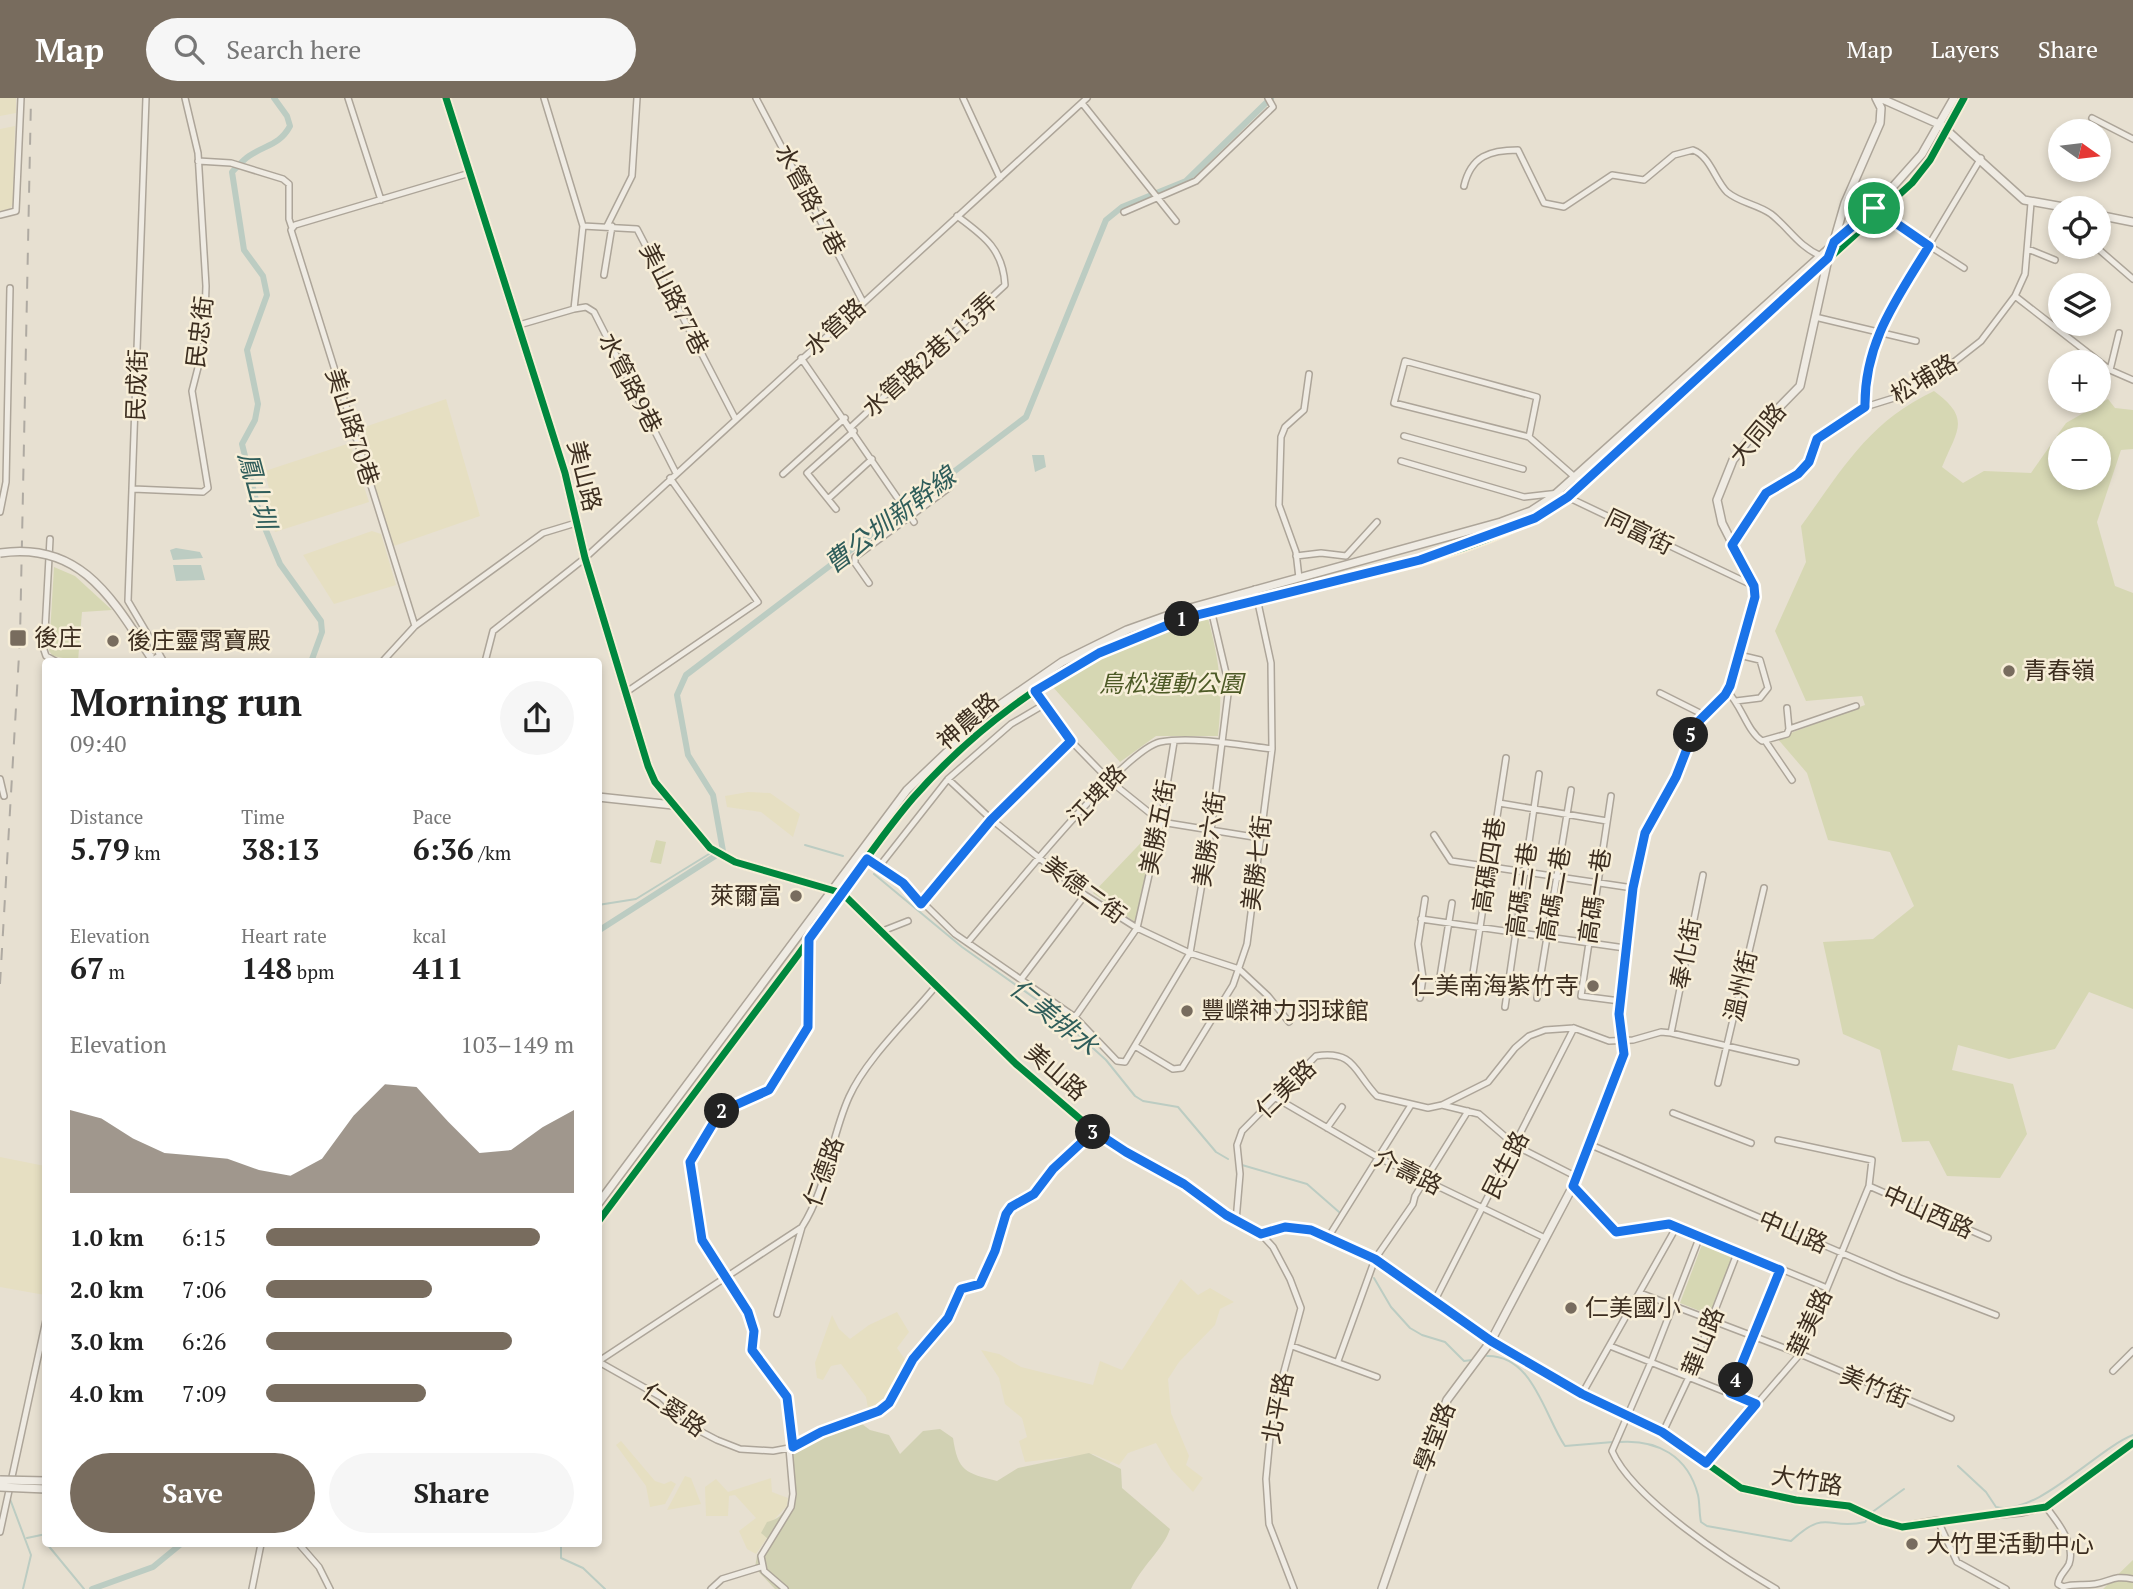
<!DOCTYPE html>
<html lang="en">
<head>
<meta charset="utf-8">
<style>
  body { margin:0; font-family:"PT Serif","Noto Sans TC",serif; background:#f6f6f6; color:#222; height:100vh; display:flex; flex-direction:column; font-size:26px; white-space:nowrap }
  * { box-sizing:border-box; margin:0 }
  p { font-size:23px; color:#767676 }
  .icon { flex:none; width:38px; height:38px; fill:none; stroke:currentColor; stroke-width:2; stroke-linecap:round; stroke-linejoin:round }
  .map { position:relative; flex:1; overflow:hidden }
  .side { position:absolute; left:42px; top:560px; width:560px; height:889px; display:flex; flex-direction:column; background:#fff; border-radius:7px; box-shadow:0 4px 10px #0003 }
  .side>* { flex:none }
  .needle { width:46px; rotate:104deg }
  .controls { position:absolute; left:2048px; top:21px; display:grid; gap:14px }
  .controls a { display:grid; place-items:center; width:63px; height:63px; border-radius:50%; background:#fff; box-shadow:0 4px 10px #0003; font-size:35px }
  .pin { position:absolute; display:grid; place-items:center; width:60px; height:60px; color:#fff; margin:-30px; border:4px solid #fff; border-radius:50%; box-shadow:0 2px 7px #0007 }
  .km { position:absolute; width:35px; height:35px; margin:-18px; border-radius:50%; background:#222; color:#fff; font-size:19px; line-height:35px; text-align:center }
  .round { display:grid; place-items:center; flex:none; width:74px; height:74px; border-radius:37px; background:#f6f6f6 }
  .head { display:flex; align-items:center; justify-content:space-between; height:119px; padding:0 28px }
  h1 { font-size:38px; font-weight:800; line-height:52px }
  .metrics { display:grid; grid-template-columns:repeat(3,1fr); gap:10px; height:119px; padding:7px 28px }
  .metrics div { display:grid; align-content:center }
  .metrics b { font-size:30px; font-weight:800 }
  .metrics small { font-size:19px; font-weight:400 }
  .metrics p { font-size:19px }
  .chart { height:196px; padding:14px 28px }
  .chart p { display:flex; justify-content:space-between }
  .chart svg { width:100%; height:126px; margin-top:7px; fill:#786c5e; opacity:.7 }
  .action { display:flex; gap:14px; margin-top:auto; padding:14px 28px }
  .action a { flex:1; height:80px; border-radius:42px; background:#786c5e; color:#fff; font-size:28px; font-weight:800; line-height:80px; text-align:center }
  .action a+a { background:#f6f6f6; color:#222 }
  ul { padding:0 28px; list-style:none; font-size:23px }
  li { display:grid; grid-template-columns:112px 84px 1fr; align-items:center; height:52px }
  li i { height:18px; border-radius:9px; background:#786c5e }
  header { display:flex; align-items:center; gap:42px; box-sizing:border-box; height:98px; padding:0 35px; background:#786c5e; color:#fff }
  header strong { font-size:33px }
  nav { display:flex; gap:38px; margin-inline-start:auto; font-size:24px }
  .search { width:490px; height:63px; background:#f6f6f6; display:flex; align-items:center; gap:18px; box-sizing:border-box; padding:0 24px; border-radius:38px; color:#767676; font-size:26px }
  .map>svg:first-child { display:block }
</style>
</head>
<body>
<header>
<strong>Map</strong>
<div class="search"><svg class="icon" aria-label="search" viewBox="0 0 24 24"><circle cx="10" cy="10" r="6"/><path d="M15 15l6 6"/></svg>Search here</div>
<nav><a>Map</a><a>Layers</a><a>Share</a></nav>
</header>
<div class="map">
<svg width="2133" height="1491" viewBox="0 0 2133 1491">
  <rect width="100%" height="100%" fill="#e7e0d1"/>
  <path fill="#e6dfc2" d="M0,0h16v15l-16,3z
    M15,28l-2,78 -4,6 -9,2v-83z
    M446,301l34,117 -86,30 -38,-116z
    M350,345l19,59 -94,30 -13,-39 7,-4 -4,-18z
    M372,433l9,3 15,51 -62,19 -31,-49z
    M748,694l22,1 30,21 -7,23 -32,-25 -34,-5 -2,-11z
    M0,1059l45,9v129l-45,-8z
    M1181,1181l17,16 12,-7 24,14 -14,7 -5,16 -36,37 -11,17 3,34 18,43 -3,9 17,13 -10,14 -22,-23 -15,-26 -28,10 -9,12 -26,-11 -68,8 -6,-21 8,-4 -5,-19 -17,-14 -6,-26 -18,-28 18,4 22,13 72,18 7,-24 22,9z
    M897,1214l12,20 -12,16 9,13 -15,32 -11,14 -11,7 -3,-17 -25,-33 -10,2 -8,14 -6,-2 -2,-15 17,-48 7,14 11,10 19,-14z
    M621,1343l34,40 9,3 7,-3 5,3 -11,20 -15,3 -4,-21 -30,-41z
    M685,1378l6,2 10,26 -34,6z
    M771,1380l1,14 16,6 -1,8 -19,20 1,9 -13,19 -9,-5 -8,-18 17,-13 -21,-23 -6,1 -1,20h-22l-1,-29 11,-8 12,13z"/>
  <path fill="#d6d7b3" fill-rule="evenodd" d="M1934,293c38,28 23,39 8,76l21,16 21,-12 47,2 35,-50 42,-24 7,9 18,2v39l-12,1 -24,72 18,64 18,7v416l-44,-17 -34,57 -46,10 -51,-14 -6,25 61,14 14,50 -27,44 -53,-2 -18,-35 -27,1 -22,-92 -37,-16 -20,-92 50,-3 41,-33 -24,-54 -62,-12 -21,-67 -30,-35 88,-33 -3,-9 -56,5 -31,-70 31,-69 -5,-36c41,-56 67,-104 133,-135zM2060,341h38v39h-38z
    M54,469l21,9 37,34 -30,2 -4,49 -25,-5 -4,-5z
    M1208,520c12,47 15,69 10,118h-62l-36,26 -68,-76 70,-39z
    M1156,729l-21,95 -42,-29z
    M656,742l10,2 -5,22 -11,-2z
    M1703,1144l30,12 -23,61 -30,-12z
    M2133,1462v29h-30z"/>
  <path fill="#d1d1b3" d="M858,1323l12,9 19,5 11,19 23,-23 17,-2 13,9c5,34 13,35 44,43l21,-13 71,-15 32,16 1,19 48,41c-6,19 -29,38 -39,60h-356l-20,-21 2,-13 11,-16 -7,-6 6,-11c31,-7 24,-43 23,-68l25,-15z"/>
  <path fill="#bcccc2" d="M1032,357h12l2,12 -11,5z
    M176,450l24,4 3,6 -30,2 -3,-10z
    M173,467h28l4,15 -29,1z"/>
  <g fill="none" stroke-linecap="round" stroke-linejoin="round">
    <path stroke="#bcccc2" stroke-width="2" d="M805,747l38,11
      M874,776l88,73 88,62 56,51 29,36 8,5 35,6 38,45 12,7
      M598,807l38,-6 73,-45
      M1242,1067l65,19 32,28
      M1374,1180l17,29 19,21 12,7 23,7 19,19 8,-1
      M1487,1258c46,-1 57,59 78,90l48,-4
      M1619,1344c38,-3 69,14 79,53 2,9 1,18 3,27l6,4 84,15c37,-34 36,-10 74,-19l3,-4
      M1958,1368l28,26 10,15c40,10 101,-58 137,-72
      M10,1401l21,56 -8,34
      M1871,1415l33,-24
      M27,1440l19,-4
      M47,1446l37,45
      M561,1446v14l22,10 22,21"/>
    <path stroke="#bcccc2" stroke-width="6" d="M274,0l13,18 3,10c-10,19 -25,19 -41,30 -6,4 -12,11 -17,16l12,78 19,26 4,19 -20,55 11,54 -3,16 -13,24 18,72 20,48 41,57 1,11 -11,30
      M598,833l125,-80 -10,-56 -25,-40 -11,-60 9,-20 340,-258 80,-197 16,-13 64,-26 85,-83
      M92,1491l61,-22 28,-23"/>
    <defs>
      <path id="minor" d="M146,0l-18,503 36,61
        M348,0l33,102
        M544,0l39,128 54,3 98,189
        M756,0l107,204
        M963,0l37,80
        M1082,5l94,118
        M2092,20l41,21
        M198,63l33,2 52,16 6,5v35l3,9
        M1464,88c7,-30 26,-36 54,-36l26,53 20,4 48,-32 32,5 30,-25 19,-5c17,6 22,30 34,42 13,11 30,12 44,22 18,14 28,33 50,42
        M1124,114l72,-31 77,-74 -5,-9
        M1878,115l86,55
        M0,117l16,-4 5,-113
        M607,128l25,-50 5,-78
        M2096,149l37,32
        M2028,151l27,11
        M604,177l8,-49
        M2015,198l95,74 23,10
        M574,211l12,-2 8,5 82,161
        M1815,219l101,24
        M519,227l55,-16 9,-83
        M801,260l113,164
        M2110,272l9,-37
        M1865,309v-28l13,-49 103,-172
        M851,329l154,-142c-2,-36 -21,-49 -48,-69
        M1404,338l119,33
        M1529,339l8,-40 -132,-36 -11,42 135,34 48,42
        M1401,363l123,36 35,-4 195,93
        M783,376l62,-56
        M133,391l70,3 5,-4 -16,-97 12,-47 2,-58 -8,-133 -13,-55
        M828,401l44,-40
        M836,411l-29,-36 47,-42
        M0,414l6,-30 4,-194
        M50,441l-6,111 2,6 11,6
        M1732,447l9,-9 25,-43 32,-19 11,-12 8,-23 48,-32 29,-9 55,-32 32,-25 34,-45 10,-22 6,-71
        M1296,458l25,-3 25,3 31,-34
        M1299,480l-3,-26 -17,-47 2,-68 4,-10 19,-17 5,-36
        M869,485l-14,-20v-6l95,-70
        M415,528l-124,-396 4,-5 175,-52
        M150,564l10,-7
        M382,564l33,-36 128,-93 33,-10
        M485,564l8,-31 92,-73 502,-460
        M1035,593l36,50 39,40 51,41 99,16
        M1727,593c15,15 20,40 35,50l25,-7 2,-5 -2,-21
        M625,595l133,-91 -88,-124
        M1660,595l44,22
        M1736,603l24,-3 8,-10 -8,-28 -21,-5
        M1789,631l67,-23
        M1766,644l26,38
        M0,681l4,17
        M948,681l43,40 94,76 52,33 53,25 49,16 29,27 21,26
        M1611,698l-30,200 39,5
        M1499,705l108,18
        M1434,737l17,26 182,27
        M867,761l36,24 52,51 120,83 42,44 8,1 65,-109 21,-122 18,-145 -16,-68
        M878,770l70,-89 63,-55 34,-20
        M921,806l70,-85 80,-78
        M1421,821l204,29
        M880,834l28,-11
        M968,844c31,-36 155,-192 192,-200 32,-6 79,3 112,7
        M1473,875l33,-215
        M1022,880l63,-83
        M1439,885l13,-80
        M1420,900l3,-20 -5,-34 7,-45
        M1537,900l34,-208
        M1505,909l34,-233
        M1075,919l62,-89 24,-106 13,-80
        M1671,935l32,-158
        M1135,948l38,23 9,-1 51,-83 14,-41 25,-195 -1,-86 -16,-74
        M1718,985l46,-195
        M1276,1000l103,60 166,80
        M1442,1007l37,9 37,32 61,31
        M1673,1015l78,30
        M1327,1030l15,-21
        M1591,1047l309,133 96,37
        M1573,1088l43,46c20,5 39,-12 61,-6l150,62
        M1869,1088l119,52
        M1236,1123l4,-47 -3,-29 5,-14 74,-75c39,-6 38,16 61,40l51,12 14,-3 46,-23 27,-34 14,-12 16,-6 29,-2 35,13 24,-1 28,-8 10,1 125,29
        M1261,1136l12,13 17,32 11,29 -29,108 -6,63 3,45 25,65
        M1329,1138l82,-131
        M1700,1138l-49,126 -39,89c21,48 118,111 164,138
        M1640,1195l160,61 151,64
        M1434,1204l140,-274
        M777,1216l25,-87
        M1292,1248l85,31
        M1610,1248l146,58
        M599,1263l203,-134c26,-41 28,-88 47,-130 17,-38 60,-78 86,-110
        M1338,1263l37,-102 38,-55 2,-8 53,-85
        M599,1264l62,35 35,32 21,11 23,9 33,2 16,-3 32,-16 58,-21 10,-8 24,-44 35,-41 14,-29 18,-4 15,-34 11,-37 5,-7 23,-13 19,-25 41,-38
        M2113,1273l20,-20
        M1730,1295l50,-123
        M1582,1296l95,-168
        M1663,1334l26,-55 49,-126
        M793,1349l-6,-50 -35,-47 2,-19 -6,-19 -46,-72 -12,-78 30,-50 49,-22 39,-63v-100
        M1706,1365l94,-109 69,-168 3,-26 -94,-20
        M2046,1409c11,14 30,38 23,57 -4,8 -10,11 -11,20l5,3c12,-4 20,-1 32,-3 17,-3 18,-9 38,-5
        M0,1434l46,-212
        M299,1446l20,23 11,22
        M252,1491l9,-45
        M711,1491l11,-10 39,-12
        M785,1491l-21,-18 -3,-15 30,-49 2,-13 -4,-46
        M2006,1491l-49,-27 -19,-41 83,-8 25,-6 87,-64"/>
      <path id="tertiary" d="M446,0l119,375 20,85 63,208 7,16 55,66 25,14 107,31 174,171 78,67 32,21 58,32 41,31 36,19 24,-7 26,3 64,29 116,82 91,53 81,38 78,56 55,12 53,6 32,15 21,6 36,-6
        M1880,0l61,27 83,75 45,8
        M2098,117l35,7
        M1834,143l11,-38 35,-80 1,-15 -5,-10
        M598,699l75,8
        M598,1106l309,-414 81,-77 74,-51 65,-32 56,-20 318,-88 30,-11 20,-13 323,-290 48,-54 32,-56
        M598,1124c67,-89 133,-178 200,-267 39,-52 73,-108 115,-157 59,-67 134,-124 217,-159 138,-58 301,-56 430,-136l352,-320 18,-23 34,-62
        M1382,1491l65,-189 44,-59 82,-155 48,-120 3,-12 -5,-40 6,-66 8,-60 12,-55 31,-56 21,-54 19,-17 14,-20 25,-89 -1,-11 -32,-63 -5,-23 16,-40 21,-27 46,-47 28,-127"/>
    </defs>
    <use href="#minor" stroke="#ada599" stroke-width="8"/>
    <use href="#tertiary" stroke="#ada599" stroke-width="10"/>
    <use href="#minor" stroke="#efebe3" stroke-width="5"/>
    <use href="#tertiary" stroke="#efebe3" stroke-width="7"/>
    <path stroke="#afaaa2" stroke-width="2" stroke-dasharray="12 12" stroke-linecap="butt" d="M0,886l20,-346 11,-540"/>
    <defs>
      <path id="tertiary-bridge" d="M0,455c80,-12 112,45 150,103
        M0,1382l46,1
        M0,1389l46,2"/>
    </defs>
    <use href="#tertiary-bridge" stroke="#ada599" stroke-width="10" stroke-linecap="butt"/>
    <use href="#tertiary-bridge" stroke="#efebe3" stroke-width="7"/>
    <defs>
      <path id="cycleway" d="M446,0l119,375 20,85 63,208 7,16 55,66 25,14 107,31 174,171 78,67 32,21 58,32 41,31 36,19 24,-7 26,3 64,29 116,82 91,53 81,38 78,56 55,12 53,6 32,15 21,6 144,-20 87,-64
        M598,1124c67,-89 133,-178 200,-267 39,-52 73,-108 115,-157 59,-67 134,-124 217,-159 138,-58 301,-56 430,-136l352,-320 18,-23 34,-62"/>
    </defs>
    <use href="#cycleway" stroke="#f7eed8" stroke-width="11"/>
    <use href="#cycleway" stroke="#00873e" stroke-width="7"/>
  </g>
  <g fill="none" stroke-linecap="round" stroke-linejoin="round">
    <defs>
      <path id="route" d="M1874,110l55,38c-32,53 -65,96 -64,161l-48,32 -8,23 -11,12 -32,19 -34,52 22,41 1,11 -25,89 -5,9 -28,28 -21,54 -31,56 -12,55 -14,126 5,40 -51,132 43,46 53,-8 111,46 -50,123 26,11 -50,59 -44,-31 -80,-38 -91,-53 -116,-82 -64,-29 -26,-3 -24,7 -35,-19 -42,-31 -58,-32 -32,-21 -41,38 -19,25 -23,13 -5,7 -11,37 -15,33 -19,5 -13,29 -35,41 -24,44 -10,8 -58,21 -28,15 -6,-50 -35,-47 2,-19 -6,-19 -46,-72 -12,-78 30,-50 49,-22 39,-63 1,-88 58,-80 36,24 18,21 70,-84 80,-79 -36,-50 64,-38 86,-35 235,-58 115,-42 33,-21 260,-239 6,-16z"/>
    </defs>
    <use href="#route" stroke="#fff" stroke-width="14"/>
    <use href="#route" stroke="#1a73e8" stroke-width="9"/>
  </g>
  <g fill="#786c5e" stroke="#f7eed8" stroke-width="2.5">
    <rect x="9" y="531" width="18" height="18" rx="3.5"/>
    <circle cx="113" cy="543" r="7"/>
    <circle cx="2009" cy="573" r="7"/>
    <circle cx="796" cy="798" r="7"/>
    <circle cx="1593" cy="888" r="7"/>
    <circle cx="1187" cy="913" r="7"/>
    <circle cx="1571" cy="1210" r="7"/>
    <circle cx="1912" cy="1446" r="7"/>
  </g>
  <g text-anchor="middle" stroke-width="5" stroke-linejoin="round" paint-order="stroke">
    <g font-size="24" fill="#3d2e20" stroke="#f7eed8">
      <text transform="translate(810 102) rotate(62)" y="8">水管路17巷</text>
      <text transform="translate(674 201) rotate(63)" y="8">美山路77巷</text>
      <text transform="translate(835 229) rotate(-42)" y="8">水管路</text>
      <text transform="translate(200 234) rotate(-83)" y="8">民忠街</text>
      <text transform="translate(930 257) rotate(-42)" y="8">水管路2巷113弄</text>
      <text transform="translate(1924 281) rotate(-31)" y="8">松埔路</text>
      <text transform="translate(630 285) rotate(63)" y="8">水管路9巷</text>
      <text transform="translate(137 287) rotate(-88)" y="8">民成街</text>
      <text transform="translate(352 329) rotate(72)" y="8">美山路70巷</text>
      <text transform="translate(1758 336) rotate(-50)" y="8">大同路</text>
      <text transform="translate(584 378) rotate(76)" y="8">美山路</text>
      <text transform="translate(1639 434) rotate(26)" y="8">同富街</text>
      <text transform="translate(968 623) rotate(-41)" y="8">神農路</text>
      <text transform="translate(1097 697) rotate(-47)" y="8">江埤路</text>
      <text transform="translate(1158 729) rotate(-79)" y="8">美勝五街</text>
      <text transform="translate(1209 741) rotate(-81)" y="8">美勝六街</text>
      <text transform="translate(1257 765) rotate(-83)" y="8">美勝七街</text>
      <text transform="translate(1489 767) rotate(-81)" y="8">高碼四巷</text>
      <text transform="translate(1084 792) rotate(36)" y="8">美德二街</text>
      <text transform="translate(1522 792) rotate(-82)" y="8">高碼三巷</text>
      <text transform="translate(1554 796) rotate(-80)" y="8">高碼二巷</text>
      <text transform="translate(1595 798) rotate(-81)" y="8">高碼一巷</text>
      <text transform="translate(1686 856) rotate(-79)" y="8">奉化街</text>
      <text transform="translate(1741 888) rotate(-77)" y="8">溫州街</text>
      <text transform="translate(1056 974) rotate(41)" y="8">美山路</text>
      <text transform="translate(1286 991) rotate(-44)" y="8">仁美路</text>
      <text transform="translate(1506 1067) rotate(-63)" y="8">民生路</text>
      <text transform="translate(824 1074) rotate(-70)" y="8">仁德路</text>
      <text transform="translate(1408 1074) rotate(26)" y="8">介壽路</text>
      <text transform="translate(1928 1114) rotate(24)" y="8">中山西路</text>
      <text transform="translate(1793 1134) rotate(23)" y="8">中山路</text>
      <text transform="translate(1810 1225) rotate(-65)" y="8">華美路</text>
      <text transform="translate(1703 1244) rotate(-68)" y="8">華山路</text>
      <text transform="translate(1875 1289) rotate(22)" y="8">美竹街</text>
      <text transform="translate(1278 1310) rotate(-79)" y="8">北平路</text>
      <text transform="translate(674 1312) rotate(36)" y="8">仁愛路</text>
      <text transform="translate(1435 1339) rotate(-69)" y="8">學堂路</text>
      <text transform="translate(1807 1383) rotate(9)" y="8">大竹路</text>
    </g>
    <g font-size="24" fill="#3d2e20" stroke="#f7eed8" text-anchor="start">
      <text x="34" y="548">後庄</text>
      <text x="127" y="551">後庄靈霄寶殿</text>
      <text x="2023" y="581">青春嶺</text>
      <text x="782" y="806" text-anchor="end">萊爾富</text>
      <text x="1579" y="896" text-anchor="end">仁美南海紫竹寺</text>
      <text x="1201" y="921">豐嶸神力羽球館</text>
      <text x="1585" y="1218">仁美國小</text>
      <text x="1926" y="1454">大竹里活動中心</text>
    </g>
    <g font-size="24" font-style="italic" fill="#4d5a26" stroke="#f7eed8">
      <text x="1171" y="594">鳥松運動公園</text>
    </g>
    <g font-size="26" font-style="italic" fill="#2f5d5a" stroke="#f7eed8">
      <text transform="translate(257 392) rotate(75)" y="9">鳳山圳</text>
      <text transform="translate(890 422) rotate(-37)" y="9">曹公圳新幹線</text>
      <text transform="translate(1054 919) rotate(39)" y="9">仁美排水</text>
    </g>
  </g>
</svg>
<div class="controls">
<a><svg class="needle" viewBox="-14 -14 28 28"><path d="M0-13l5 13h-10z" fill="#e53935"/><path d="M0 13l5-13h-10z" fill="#767676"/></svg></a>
<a><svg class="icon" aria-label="locate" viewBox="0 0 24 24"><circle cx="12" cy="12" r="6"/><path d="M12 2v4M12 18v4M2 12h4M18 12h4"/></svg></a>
<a><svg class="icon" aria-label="layers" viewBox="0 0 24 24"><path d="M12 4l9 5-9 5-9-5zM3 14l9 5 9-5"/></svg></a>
<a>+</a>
<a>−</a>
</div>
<div class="pin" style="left:1874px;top:110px;background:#1e9e55"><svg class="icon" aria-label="arrive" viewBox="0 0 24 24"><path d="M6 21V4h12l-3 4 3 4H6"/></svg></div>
<b class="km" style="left:1182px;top:521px">1</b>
<b class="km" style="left:722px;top:1013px">2</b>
<b class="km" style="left:1093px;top:1034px">3</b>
<b class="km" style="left:1736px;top:1282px">4</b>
<b class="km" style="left:1691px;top:637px">5</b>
<section class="side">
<div class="head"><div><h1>Morning run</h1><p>09:40</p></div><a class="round"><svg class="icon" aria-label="share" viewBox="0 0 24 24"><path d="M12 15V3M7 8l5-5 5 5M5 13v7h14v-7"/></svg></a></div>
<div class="metrics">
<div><p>Distance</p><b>5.79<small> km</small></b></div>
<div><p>Time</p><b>38:13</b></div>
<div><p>Pace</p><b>6:36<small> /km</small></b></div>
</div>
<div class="metrics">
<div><p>Elevation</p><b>67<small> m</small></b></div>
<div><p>Heart rate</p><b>148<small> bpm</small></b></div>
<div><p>kcal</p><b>411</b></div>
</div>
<div class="chart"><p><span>Elevation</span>103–149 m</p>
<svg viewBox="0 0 160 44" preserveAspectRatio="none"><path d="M0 44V15L10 18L20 25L30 30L40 31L50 32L60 36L70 38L80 32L90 17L100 6L110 7L120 19L130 30L140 29L150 21L160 15V44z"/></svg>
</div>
<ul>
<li><b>1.0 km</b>6:15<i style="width:89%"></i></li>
<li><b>2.0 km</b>7:06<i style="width:54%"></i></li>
<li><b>3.0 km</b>6:26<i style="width:80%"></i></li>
<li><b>4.0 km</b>7:09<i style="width:52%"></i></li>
</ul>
<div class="action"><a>Save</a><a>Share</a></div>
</section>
</div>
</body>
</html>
